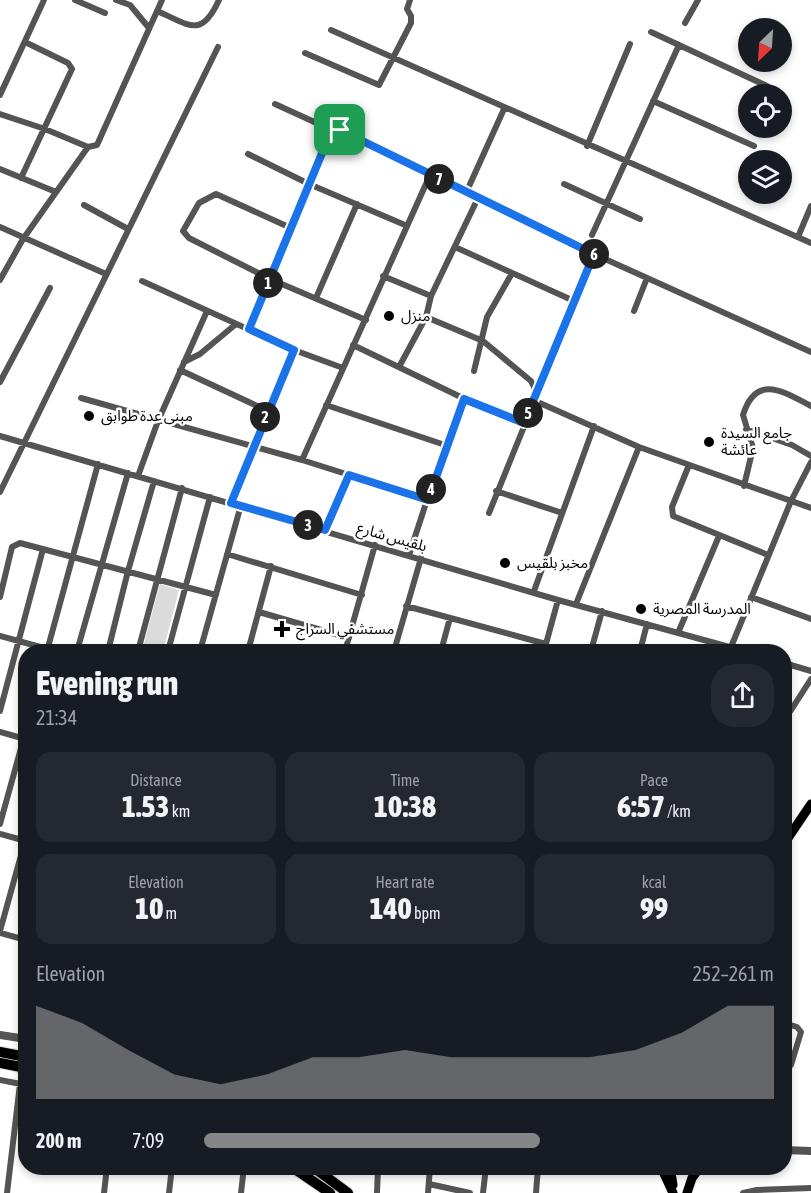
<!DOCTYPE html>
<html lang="en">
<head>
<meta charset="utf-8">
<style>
  body { margin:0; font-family:"Asap Condensed","Noto Sans Arabic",sans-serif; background:#242831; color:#f1f3f6; height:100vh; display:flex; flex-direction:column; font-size:22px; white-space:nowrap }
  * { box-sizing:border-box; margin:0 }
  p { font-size:20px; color:#9ea1a6 }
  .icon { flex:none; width:33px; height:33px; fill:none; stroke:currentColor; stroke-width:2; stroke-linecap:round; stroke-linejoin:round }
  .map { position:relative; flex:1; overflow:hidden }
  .sheet { position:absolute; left:18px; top:644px; width:774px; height:531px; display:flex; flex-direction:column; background:#171b24; border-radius:24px; box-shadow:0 3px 9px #0003 }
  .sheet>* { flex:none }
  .needle { width:39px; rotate:205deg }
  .buttons { position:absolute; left:738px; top:18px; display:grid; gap:12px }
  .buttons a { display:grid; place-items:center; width:54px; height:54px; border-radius:50%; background:#171b24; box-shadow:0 3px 9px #0003; font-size:30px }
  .pin { position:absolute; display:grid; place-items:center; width:51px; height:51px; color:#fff; margin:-26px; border-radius:12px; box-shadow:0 3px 9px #0006 }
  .km { position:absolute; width:30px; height:30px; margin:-15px; border-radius:50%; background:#222; color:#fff; font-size:16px; line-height:30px; text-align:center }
  .round { display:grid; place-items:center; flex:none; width:63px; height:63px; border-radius:24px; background:#242831 }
  .summary { display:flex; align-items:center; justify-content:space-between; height:102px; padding:0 18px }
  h1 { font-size:33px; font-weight:800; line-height:45px }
  .figures { display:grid; grid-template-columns:repeat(3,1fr); gap:9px; height:102px; padding:6px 18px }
  .figures div { display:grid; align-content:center; border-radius:15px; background:#242831; text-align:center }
  .figures b { font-size:30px; font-weight:800 }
  .figures small { font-size:16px; font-weight:400 }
  .figures p { font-size:16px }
  .chart { height:168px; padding:12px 18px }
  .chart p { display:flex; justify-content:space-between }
  .chart svg { width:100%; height:108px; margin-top:6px; fill:#858687; opacity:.7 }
  ul { padding:0 18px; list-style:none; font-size:20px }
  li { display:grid; grid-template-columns:96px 72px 1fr; align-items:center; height:45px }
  li i { height:15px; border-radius:8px; background:#858687 }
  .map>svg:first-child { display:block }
</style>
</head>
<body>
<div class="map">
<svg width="811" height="1193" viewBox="0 0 811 1193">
  <rect width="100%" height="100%" fill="#fff"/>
  <path fill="#dbdbdb" d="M160,584l19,6 -16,61h-21z"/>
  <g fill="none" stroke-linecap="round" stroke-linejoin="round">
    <defs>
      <path id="primary" d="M784,844l27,-40
        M661,1167l12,26
        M670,1167l3,18
        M687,1193l5,-15 8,-11"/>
      <path id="motorway" d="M0,1052l26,5
        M0,1063l26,5
        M292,1167l38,26
        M313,1167l35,26"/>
    </defs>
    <use href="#primary" stroke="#dbdbdb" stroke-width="10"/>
    <use href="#motorway" stroke="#dbdbdb" stroke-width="12"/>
    <path stroke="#545454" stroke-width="6" d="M75,0l30,13
      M116,0l14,5 19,23
      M157,11c33,14 44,28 62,-11
      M685,23l13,-23
      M331,30l480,213
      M651,32l28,13
      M305,53l74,32 32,-62v-7l-4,-7 3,-9
      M0,95l44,-95
      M653,101l101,45
      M275,104l59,27
      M0,114l45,15 43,18 9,-2 65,-145
      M587,146l43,-102
      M248,154l61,30 96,41
      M0,169l56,23
      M21,178l51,-109 -4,-6 -43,-21
      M564,184l76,35
      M466,193l38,-84
      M84,205l44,24
      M0,227l106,47
      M291,228l-75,-34 -17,9 -16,28 6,7 81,41 96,41
      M592,235l87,-190 88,41
      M798,237l13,-31
      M455,247l119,54
      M383,276l48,20
      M0,280l23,-41 65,-92
      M142,281l152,69 49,18
      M316,298l41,-94
      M634,311l13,-33
      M426,317l57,24 48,40 5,10
      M249,329l81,-195 7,-4 257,124 217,98
      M353,345l143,69 28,9
      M184,362l16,-8 36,-30
      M399,367l27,-50 5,-21 47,-98
      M180,370l88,41
      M474,371l13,-54 24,-42
      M0,382l50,-94
      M81,398l221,62 126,40
      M533,400l106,47 172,61
      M326,405l119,40
      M746,429l46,16 19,11
      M0,436l558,164 186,51
      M302,460l128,-285
      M689,465l-17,42 1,9 95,39
      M138,476l20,-55 49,-110
      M744,486l9,-38 -10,-33c13,-42 41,-23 68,-9
      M496,491l66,22
      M0,492l218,-445
      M231,503l63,-153
      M489,513l105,-259
      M325,530l24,-55
      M227,554l135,41
      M409,555l36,-110 19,-46
      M534,591l60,-165
      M0,597l12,-50 8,-4 196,52
      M751,597l60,22
      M576,604l63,-157
      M406,606l140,38
      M259,612l90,26
      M678,633l41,-97
      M0,636l55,15
      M731,647l60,-146 20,-39
      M47,651l51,-187
      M77,651l51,-178
      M108,651l20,-80 26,-90
      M138,651l44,-163
      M168,651l42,-154
      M200,651l41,-146
      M248,651l23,-85
      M345,651l30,-106
      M394,651l27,-93
      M441,651l9,-33
      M544,651l14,-51
      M591,651l11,-40
      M640,651l7,-27
      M784,663l27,8
      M0,711l43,-162
      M784,721l27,-42
      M0,732l25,7
      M0,824l26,-94
      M0,834l26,7
      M0,931l25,-90
      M0,933l26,7
      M784,1023l13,4 4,5 -10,33 -7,5
      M0,1080l26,5
      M429,1184l41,9
      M7,1193l13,-109
      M104,1193l3,-26
      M169,1193l3,-26
      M241,1193l3,-26
      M377,1193l1,-26
      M428,1193l2,-26
      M483,1193l3,-26
      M536,1193l2,-26
      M743,1193l14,-3 54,-2"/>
    <path stroke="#545454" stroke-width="8" d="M0,1035l26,4
      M784,1150l27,1"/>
    <use href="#primary" stroke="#000" stroke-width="9"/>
    <use href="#motorway" stroke="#000" stroke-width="10"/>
  </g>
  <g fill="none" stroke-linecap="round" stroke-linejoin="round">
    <defs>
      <path id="route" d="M340,130l254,124 -70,169 -60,-24 -36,101 -79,-25 -24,55 -94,-27 63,-153 -45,-21 81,-195z"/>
    </defs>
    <use href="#route" stroke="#fff" stroke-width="12"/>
    <use href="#route" stroke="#1a73e8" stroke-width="8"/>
  </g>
  <g fill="#000" stroke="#fff" stroke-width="2">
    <circle cx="389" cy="316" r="6"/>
    <circle cx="89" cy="416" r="6"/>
    <circle cx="709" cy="442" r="6"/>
    <circle cx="505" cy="563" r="6"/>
    <circle cx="641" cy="609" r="6"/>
    <path d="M279 620h6v6h6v6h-6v6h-6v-6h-6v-6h6z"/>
  </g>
  <g text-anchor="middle" stroke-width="5" stroke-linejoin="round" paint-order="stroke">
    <g font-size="15" fill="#000" stroke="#fff" text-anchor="start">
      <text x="401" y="321">منزل</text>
      <text x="101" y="421">مبنى عدة طوابق</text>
      <text x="721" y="438">جامع السيدة<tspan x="721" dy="17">عائشة</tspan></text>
      <text x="517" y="568">مخبز بلقيس</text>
      <text x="653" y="614">المدرسة المصرية</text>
      <text x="296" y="634">مستشفي السراج</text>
    </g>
    <g font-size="15" fill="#000" stroke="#fff">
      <text transform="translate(392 537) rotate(16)" y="5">بلقيس شارع</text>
    </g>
  </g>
</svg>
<div class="buttons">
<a><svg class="needle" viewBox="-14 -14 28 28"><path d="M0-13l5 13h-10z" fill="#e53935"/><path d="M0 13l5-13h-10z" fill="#9ea1a6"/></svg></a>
<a><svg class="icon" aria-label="locate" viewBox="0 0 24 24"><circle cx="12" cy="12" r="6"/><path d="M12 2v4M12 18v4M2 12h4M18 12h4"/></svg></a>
<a><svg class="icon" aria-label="layers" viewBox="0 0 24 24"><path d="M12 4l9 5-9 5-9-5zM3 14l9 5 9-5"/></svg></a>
</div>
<div class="pin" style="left:340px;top:130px;background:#1e9e55"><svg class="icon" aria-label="arrive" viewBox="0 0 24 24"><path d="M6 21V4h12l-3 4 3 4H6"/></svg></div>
<b class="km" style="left:268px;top:283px">1</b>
<b class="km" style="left:265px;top:417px">2</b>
<b class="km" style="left:308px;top:525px">3</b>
<b class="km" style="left:431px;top:489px">4</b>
<b class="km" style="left:528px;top:413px">5</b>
<b class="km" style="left:594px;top:254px">6</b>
<b class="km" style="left:439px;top:179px">7</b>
<section class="sheet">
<div class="summary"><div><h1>Evening run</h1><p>21:34</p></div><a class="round"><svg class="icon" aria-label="share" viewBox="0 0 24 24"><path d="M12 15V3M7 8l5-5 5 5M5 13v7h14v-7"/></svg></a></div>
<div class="figures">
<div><p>Distance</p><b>1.53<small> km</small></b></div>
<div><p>Time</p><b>10:38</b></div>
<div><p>Pace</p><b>6:57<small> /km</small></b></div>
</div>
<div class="figures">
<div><p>Elevation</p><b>10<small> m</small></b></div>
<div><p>Heart rate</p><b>140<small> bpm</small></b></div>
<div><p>kcal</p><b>99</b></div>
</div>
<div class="chart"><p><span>Elevation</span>252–261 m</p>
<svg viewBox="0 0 160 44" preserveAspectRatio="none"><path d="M0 44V6L10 13L20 24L30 34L40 38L50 34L60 27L70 27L80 24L90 27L100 27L110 27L120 27L130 24L140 17L150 6L160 6V44z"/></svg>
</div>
<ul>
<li><b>200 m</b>7:09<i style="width:59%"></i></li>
</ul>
</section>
</div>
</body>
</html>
